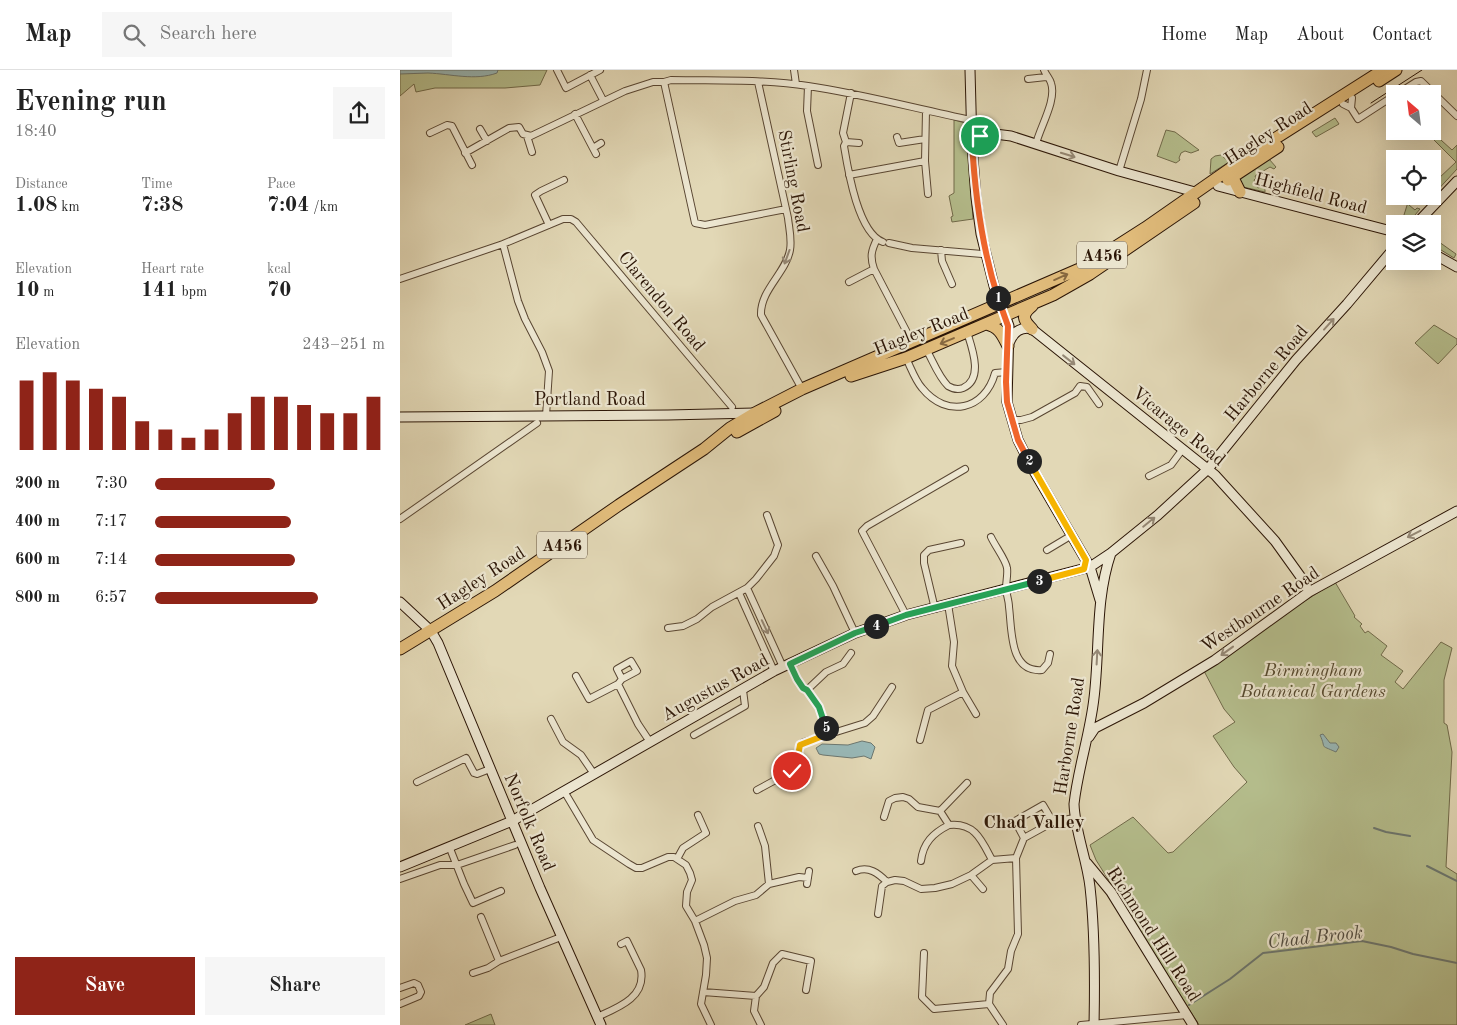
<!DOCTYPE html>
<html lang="en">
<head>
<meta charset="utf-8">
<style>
  body { margin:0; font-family:"Old Standard TT",serif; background:#f6f6f6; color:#222; height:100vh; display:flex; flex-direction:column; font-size:19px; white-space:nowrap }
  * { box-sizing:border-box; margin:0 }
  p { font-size:16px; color:#767676 }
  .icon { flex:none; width:28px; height:28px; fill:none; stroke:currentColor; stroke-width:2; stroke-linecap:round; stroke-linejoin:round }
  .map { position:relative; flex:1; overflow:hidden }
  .details { display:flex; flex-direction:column; background:#fff; width:400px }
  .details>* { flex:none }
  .needle { width:32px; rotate:332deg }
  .buttons { position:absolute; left:986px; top:15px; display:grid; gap:10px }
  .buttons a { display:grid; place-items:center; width:55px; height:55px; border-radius:0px; background:#fff; box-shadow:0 5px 20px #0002; font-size:25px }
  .pin { position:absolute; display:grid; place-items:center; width:42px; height:42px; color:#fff; margin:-21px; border:2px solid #fff; border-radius:50%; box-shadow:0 1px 5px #0007 }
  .km { position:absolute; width:25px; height:25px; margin:-12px; border-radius:50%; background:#222; color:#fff; font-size:14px; line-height:25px; text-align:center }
  .round { display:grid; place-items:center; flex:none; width:52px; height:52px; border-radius:0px; background:#f6f6f6 }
  .headline { display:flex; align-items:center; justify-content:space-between; height:85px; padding:0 15px }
  h1 { font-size:28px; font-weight:700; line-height:38px }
  .metrics { display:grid; grid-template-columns:repeat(3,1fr); gap:8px; height:85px; padding:5px 15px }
  .metrics div { display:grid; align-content:center }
  .metrics b { font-size:21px; font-weight:700 }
  .metrics small { font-size:14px; font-weight:400 }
  .metrics p { font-size:14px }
  .chart { height:140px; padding:10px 15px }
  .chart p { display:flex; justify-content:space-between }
  .chart svg { width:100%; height:90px; margin-top:5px; stroke:#8f2418; stroke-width:6 }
  .cta { display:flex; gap:10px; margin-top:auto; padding:10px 15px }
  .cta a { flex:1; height:58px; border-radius:0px; background:#8f2418; color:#fff; font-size:20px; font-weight:700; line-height:58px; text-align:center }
  .cta a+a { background:#f6f6f6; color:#222 }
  ul { padding:0 15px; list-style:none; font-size:16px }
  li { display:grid; grid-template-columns:80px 60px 1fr; align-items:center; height:38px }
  li i { height:12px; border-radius:6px; background:#8f2418 }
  header { display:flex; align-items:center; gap:30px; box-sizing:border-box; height:70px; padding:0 25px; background:#fff; border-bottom:1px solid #e0e0e0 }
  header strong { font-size:24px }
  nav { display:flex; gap:28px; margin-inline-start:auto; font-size:18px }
  .search { width:350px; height:45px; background:#f6f6f6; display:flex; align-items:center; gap:12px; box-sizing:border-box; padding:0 18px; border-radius:0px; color:#767676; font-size:19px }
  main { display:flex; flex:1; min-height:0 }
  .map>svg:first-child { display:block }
</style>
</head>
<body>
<header>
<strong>Map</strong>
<div class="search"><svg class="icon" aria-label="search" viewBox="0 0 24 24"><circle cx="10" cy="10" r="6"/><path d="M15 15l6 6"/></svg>Search here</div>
<nav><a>Home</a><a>Map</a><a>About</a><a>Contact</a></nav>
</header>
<main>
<section class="details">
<div class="headline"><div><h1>Evening run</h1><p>18:40</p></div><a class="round"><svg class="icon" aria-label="share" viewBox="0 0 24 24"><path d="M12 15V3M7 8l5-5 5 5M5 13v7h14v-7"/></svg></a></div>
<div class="metrics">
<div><p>Distance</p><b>1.08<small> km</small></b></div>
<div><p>Time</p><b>7:38</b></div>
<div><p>Pace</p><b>7:04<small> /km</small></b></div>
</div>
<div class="metrics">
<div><p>Elevation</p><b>10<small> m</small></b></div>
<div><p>Heart rate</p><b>141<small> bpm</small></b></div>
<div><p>kcal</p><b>70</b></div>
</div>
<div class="chart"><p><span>Elevation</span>243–251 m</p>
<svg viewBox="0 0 160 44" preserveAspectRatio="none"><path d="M5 44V10M15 44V6M25 44V10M35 44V14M45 44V18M55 44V30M65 44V34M75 44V38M85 44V34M95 44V26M105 44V18M115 44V18M125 44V22M135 44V26M145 44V26M155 44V18"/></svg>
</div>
<ul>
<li><b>200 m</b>7:30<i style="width:52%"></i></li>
<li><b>400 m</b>7:17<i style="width:59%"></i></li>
<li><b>600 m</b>7:14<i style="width:61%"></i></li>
<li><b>800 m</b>6:57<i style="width:71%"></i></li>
</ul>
<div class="cta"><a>Save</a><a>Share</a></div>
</section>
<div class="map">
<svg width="1057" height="955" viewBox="0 0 1057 955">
  <rect width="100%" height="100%" fill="#e2d8b6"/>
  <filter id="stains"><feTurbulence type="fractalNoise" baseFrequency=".004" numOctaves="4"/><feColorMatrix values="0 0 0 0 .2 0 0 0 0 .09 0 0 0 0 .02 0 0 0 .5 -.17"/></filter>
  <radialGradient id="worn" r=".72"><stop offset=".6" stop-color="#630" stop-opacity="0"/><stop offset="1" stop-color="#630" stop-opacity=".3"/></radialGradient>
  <path fill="#b5be8d" stroke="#706a4a" d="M0,0h147l-7,15 -35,3h-70l-19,4 -2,-8 -14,12z
    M1021,14l8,8 -2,2 -18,-1z
    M935,48l4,6 -23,13 -4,-5z
    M554,50l11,3 2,7 6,89 -21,3 -1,-5 2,-1 -4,-20 5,-3z
    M766,60l9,2 24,18 -8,3 -6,-2 -4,2 -2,5 1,2 -4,3 -19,-7z
    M1025,61h6l21,19 5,-5v24l-23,25 -1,-18 5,3 18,-17z
    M821,85l8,7 -19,12 1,-15 4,-3z
    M869,89l7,8 -2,2 -4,-2 -15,9 1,2 -2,2 4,8 4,-2 3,2v4l-26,-6 -2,-7z
    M1010,126h2l-3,9 6,5 2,-2 3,1 -10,12 -7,-3z
    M1032,167l24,17 -2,4 -21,-13z
    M1034,255l23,14v5l-19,20 -23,-21z
    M935,512l20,34 -1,1 8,7 -2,2 5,7 3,-2 19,15 -6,9 22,16 -8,11 8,7 38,-47 11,6 -8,32v43l3,2 5,27 -6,115 11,7v151h-258l-103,-165 -6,-15 43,-28 35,36 5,-1 74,-70 -13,-15 -21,-31 22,-14 -11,-13 -20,-38 88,-62z
    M91,944l4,11h-30z"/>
  <path fill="#98b8b7" stroke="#6c7770" d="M0,0h98l-1,3c-22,8 -46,1 -69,0 -9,0 -19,1 -28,1z
    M923,664l7,9h6l3,4 -3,5c-18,-8 -9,-2 -16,-17z
    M462,671l9,2 4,4 -4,12 -7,-3 -12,2 -29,-3 -4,-1 -3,-6 6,-4 26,1z"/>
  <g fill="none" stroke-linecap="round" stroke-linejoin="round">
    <path stroke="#6c7770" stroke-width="2" d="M974,758l12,4 24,4
      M1027,796l30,15
      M789,935l41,-26 33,-26 99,-12 29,6 22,7 44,9"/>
    <defs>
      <path id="street" d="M157,0l9,18 34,-18
        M394,0l2,14
        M190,5l13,25
        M628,9l18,-2
        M264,12l31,141 10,2 81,-16
        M358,12l30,136c1,10 4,21 2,32 -4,23 -30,40 -29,65l41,74
        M408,16l-1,25 11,54
        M451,23l-8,40 3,9 13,1
        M997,24l19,-12 5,-1 36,35
        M943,34l8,4 7,11 37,-24
        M951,38l1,-10
        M526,41l-1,50 3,33
        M175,44l21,40
        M80,59l7,12
        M30,63l17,-8 5,1 20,39
        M127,66l5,16
        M497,67l2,6 26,-4
        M446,72l-2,4c4,24 14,87 39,96
        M636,74c4,-17 21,-44 15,-61 -1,-4 -5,-8 -7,-13
        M193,78l8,-5
        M65,83l44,-25 10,-1 4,7 8,2 94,-45 28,-9h11l7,-2c46,1 92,-1 137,6 55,8 109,23 163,34
        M719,101l22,-72 6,-29
        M449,105l76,-14
        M149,155l-14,-30 6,-4 23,-11
        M477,169c-6,12 -7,18 -3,30l38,73
        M489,173l23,5 70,6 4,-1
        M103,174l15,57 7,18 17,33 7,19 -3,45
        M541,180l1,11 10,23
        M0,209l103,-35 60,-25h8l5,3 156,185
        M449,212l25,-13
        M526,279c7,12 12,27 22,37 5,3 10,4 15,2 21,-9 9,-40 4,-56
        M506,288c5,10 9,22 16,30 25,31 63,22 73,-15l12,-1
        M612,350h9l11,-3 43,-24 5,-7 7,1 12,17
        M749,406l22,-11 11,-15
        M0,449l137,-96
        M591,467c4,9 15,23 16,31 1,6 -1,14 -1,20 0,6 3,12 3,19 3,22 0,66 33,63l6,-7 2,-9
        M647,480l25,-15
        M416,486l17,30 22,47
        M347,518l36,79
        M339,523l35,78
        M535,539l-11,-46v-8l5,-5 32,-7
        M506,545l-44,-84 5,-5 98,-57
        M268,558l15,-2 14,-7 15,-12 35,-19 9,-9 18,-23 4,-11 -11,-30
        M390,594l7,15 6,8 4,3 12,17 9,26
        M176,606l13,23 29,-15 4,-5 -5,-10 14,-8 6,10 -15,8
        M218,614l20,40 12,18
        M407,620l19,-18 17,-8 8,-11
        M563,622l13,22
        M151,649l12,23 18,13 13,19
        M294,665l51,-29 -2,-16
        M520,670l8,-30 35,-18 -11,-26 2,-24 -6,-38
        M17,712l49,-24 8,15 3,1 13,-5
        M357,720l35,-19 4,-5 4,-21 4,-3 61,-19 8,-7 19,-29
        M164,721l29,49 36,24 7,4h6l26,-11h6l12,8 4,8 2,7 -5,12 -1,14 9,15 9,24 3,13 -1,17 -5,29 10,21
        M484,747l5,-16 6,-3 8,-1 6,2 9,8 22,4
        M549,755c26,-3 33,16 43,35
        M358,756l7,20 4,38
        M624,768l-9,-17 28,-16 10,17
        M49,776l15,38 9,19 28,-12
        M277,789l6,-11 23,-15 -8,-18
        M521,791c2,-18 12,-28 28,-36l-9,-14 27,-28
        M456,801c13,-5 22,2 31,11
        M571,805l12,14
        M0,809l40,-14h17l58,-20
        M407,814l2,-13
        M478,844l4,-28 5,-4 8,-2 9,1 17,8 14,-1 17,-4 19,-9 21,-15 24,-2
        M81,847l18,44
        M295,851l40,-20 21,-6 13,-11 30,-7 9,1
        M524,883l-2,44 12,12 55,-5
        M73,903l15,-5 11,-7 62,-24
        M0,918l14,-5 4,2 3,7 -2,4 -19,8
        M303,922l53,4 8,-9 9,-24 9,-9 29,7 -5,29
        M356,926l-2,15 7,14
        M197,947c20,-9 49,-19 44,-47l-14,-29 -6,3
        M603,955l-14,-21 1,-11 18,-24 3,-18 7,-17 -2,-76 8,-20 29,-16 21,-4
        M681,955l106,-10"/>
      <path id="secondary" d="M570,0l2,75 4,53 5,36 13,52 15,40 -2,76 11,38 13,26 59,101 10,33
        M572,72l8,-6 7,-3 24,3 108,35 76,21
        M818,116l177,46
        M1016,154l41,-43
        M1032,183l25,14
        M609,273c4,-10 11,-17 23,-14l183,146 60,66 28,39 6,12
        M0,347l268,-2 86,-2
        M0,532l31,29 7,12 102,245 61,137
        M689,667l6,-9 49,-25 71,-43 94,-68 148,-81
        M687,793l24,29 82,133
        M0,797l112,-46 262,-150 81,-38 51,-18 184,-48 21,-14 47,-38 50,-46 88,-109 51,-56 48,-57
        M694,955c1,-46 1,-93 -4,-138 -3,-28 -15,-55 -16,-83 4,-36 16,-70 20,-106 6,-49 1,-98 17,-145"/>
      <path id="highway" d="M979,11l17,-11
        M834,106v4l6,12
        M828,110l50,-33
        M586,254c13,3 16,10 22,22
        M632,259c-9,-9 -11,-14 0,-23
        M451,306l55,-18 147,-63 37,-21 104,-71
        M337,362l38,-21
        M0,579l95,-58 124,-86 85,-56 26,-21 25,-15 47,-24 282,-122 61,-39 109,-76 129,-82"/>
    </defs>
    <use href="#street" stroke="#594632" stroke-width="8"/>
    <use href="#secondary" stroke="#2b1506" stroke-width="11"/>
    <use href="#highway" stroke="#2b1506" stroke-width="13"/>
    <use href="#street" stroke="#ece6d0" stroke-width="6"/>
    <use href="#secondary" stroke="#ece6d0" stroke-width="9"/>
    <use href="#highway" stroke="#e1bc7b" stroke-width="11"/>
    <path stroke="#2b1506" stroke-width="1" d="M971,33l51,-33"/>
  </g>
  <defs><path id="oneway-shaft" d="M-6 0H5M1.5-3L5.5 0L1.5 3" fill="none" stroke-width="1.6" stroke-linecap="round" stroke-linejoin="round" transform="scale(1.25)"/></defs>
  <g stroke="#958875">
    <use href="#oneway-shaft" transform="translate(668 85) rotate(17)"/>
    <use href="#oneway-shaft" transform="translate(387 187) rotate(110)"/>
    <use href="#oneway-shaft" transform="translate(929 254) rotate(-48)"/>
    <use href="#oneway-shaft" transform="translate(669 290) rotate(38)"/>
    <use href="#oneway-shaft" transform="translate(749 452) rotate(-39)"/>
    <use href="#oneway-shaft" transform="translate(1014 464) rotate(153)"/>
    <use href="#oneway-shaft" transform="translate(365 557) rotate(65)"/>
    <use href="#oneway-shaft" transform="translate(827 581) rotate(144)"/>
    <use href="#oneway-shaft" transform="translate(697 587) rotate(-87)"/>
  </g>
  <g stroke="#866840">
    <use href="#oneway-shaft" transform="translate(661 207) rotate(-24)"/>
    <use href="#oneway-shaft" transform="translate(547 271) rotate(157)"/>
  </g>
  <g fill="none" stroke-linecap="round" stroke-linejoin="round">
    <defs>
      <path id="split-1" d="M580,66l-8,6c3,54 10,106 26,156"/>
      <path id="split-2" d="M598,228l10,28 -2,56 1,20 11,38 11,21"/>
      <path id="split-3" d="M629,391l57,99 -2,9 -45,12"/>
      <path id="split-4" d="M476,556l30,-11 133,-34"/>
      <path id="split-5" d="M426,658l-7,-21 -12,-17 -4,-2 -6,-9 -7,-15 65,-31 21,-7"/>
      <path id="split-6" d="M392,701l4,-5 4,-21 28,-11 -2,-6"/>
    </defs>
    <use href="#split-1" stroke="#fff" stroke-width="10"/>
    <use href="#split-2" stroke="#fff" stroke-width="10"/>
    <use href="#split-3" stroke="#fff" stroke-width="10"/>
    <use href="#split-4" stroke="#fff" stroke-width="10"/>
    <use href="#split-5" stroke="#fff" stroke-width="10"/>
    <use href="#split-6" stroke="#fff" stroke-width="10"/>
    <use href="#split-1" stroke="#f0652b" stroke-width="6"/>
    <use href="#split-2" stroke="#f0652b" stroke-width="6"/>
    <use href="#split-3" stroke="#f5b400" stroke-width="6"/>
    <use href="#split-4" stroke="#22a559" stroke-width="6"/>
    <use href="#split-5" stroke="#22a559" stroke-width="6"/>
    <use href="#split-6" stroke="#f5b400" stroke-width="6"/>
  </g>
  <g text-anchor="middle" stroke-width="4.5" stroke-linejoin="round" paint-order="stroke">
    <g fill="#ece6d0" stroke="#655443" stroke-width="1">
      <rect x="677" y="171.5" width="50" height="27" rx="4"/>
      <rect x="137" y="461.5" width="50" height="27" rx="4"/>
    </g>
    <g font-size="16" font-weight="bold" fill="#2b1506">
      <text x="702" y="191">A456</text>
      <text x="162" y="481">A456</text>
    </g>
    <g font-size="18" fill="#2b1506" stroke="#ece6d0">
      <text transform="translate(868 63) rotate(-33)" y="6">Hagley Road</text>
      <text transform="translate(394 111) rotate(79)" y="6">Stirling Road</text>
      <text transform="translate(911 123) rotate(15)" y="6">Highfield Road</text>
      <text transform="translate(262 231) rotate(50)" y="6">Clarendon Road</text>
      <text transform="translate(521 261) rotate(-22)" y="6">Hagley Road</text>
      <text transform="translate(866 303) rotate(-50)" y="6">Harborne Road</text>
      <text x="190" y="335">Portland Road</text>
      <text transform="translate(779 356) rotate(39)" y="6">Vicarage Road</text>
      <text transform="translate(81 508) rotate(-33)" y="6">Hagley Road</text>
      <text transform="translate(860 539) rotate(-34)" y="6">Westbourne Road</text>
      <text transform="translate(315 617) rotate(-29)" y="6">Augustus Road</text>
      <text transform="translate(669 666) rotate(-81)" y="6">Harborne Road</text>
      <text transform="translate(130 752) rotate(67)" y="6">Norfolk Road</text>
      <text transform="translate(754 864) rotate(57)" y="6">Richmond Hill Road</text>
    </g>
    <g font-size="18" font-style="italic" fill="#54482e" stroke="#ece6d0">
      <text x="913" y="606">Birmingham<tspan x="913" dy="21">Botanical Gardens</tspan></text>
    </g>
    <g font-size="19" font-weight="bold" fill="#2b1506" stroke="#ece6d0">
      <text x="634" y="758">Chad Valley</text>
    </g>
    <g font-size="19" font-style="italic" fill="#514e44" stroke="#ece6d0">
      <text transform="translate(915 866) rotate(-6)" y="7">Chad Brook</text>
    </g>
  </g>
  <rect width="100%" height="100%" filter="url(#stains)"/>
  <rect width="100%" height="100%" fill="url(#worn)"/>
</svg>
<div class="buttons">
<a><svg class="needle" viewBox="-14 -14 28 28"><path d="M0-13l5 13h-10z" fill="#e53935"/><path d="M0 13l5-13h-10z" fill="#767676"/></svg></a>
<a><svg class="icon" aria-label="locate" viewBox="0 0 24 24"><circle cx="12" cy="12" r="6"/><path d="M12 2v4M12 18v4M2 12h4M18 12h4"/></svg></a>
<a><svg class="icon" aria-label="layers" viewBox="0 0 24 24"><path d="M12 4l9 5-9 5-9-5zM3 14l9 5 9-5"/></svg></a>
</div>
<div class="pin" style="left:580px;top:66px;background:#1e9e55"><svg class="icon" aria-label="arrive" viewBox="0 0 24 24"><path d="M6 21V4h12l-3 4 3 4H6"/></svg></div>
<div class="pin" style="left:392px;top:701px;background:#d93025"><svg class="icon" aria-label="check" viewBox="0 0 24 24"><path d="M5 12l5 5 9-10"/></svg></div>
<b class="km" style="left:598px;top:228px">1</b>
<b class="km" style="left:629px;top:391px">2</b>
<b class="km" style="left:639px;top:511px">3</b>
<b class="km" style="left:476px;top:556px">4</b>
<b class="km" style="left:426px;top:658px">5</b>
</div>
</main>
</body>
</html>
